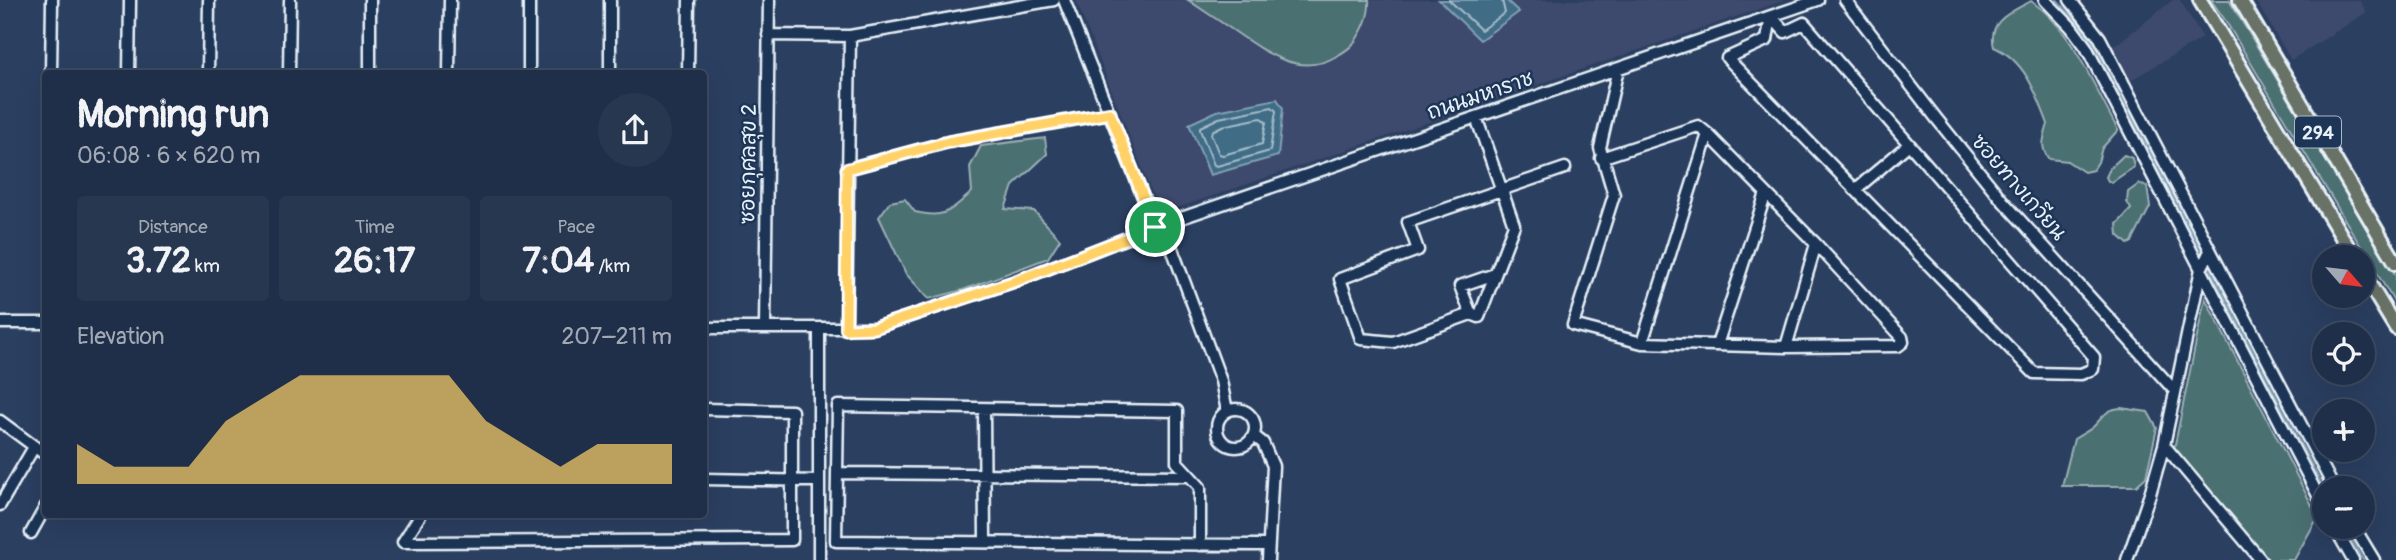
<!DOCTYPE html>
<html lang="en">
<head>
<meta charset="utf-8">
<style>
  body { margin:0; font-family:Pangolin,"Playpen Sans Thai",sans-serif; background:#283750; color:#f1f3f6; height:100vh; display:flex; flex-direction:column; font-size:26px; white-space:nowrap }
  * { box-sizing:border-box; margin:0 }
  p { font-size:23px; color:#a2a9b4 }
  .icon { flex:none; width:38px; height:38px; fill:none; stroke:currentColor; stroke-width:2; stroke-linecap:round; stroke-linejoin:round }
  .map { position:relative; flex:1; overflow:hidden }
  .side { position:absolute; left:42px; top:70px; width:665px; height:448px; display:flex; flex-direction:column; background:#202f49; border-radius:7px; box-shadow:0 7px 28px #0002,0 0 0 2px #3d4a61 }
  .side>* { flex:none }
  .needle { width:46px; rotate:118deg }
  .tools { position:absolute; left:2312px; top:245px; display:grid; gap:14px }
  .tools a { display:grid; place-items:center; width:63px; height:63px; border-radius:50%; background:#202f49; box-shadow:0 7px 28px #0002,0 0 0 2px #3d4a61; font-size:35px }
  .pin { position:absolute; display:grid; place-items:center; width:60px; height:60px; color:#fff; margin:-30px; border:4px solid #fff; border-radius:50%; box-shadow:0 2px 7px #0007 }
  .round { display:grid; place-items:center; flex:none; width:74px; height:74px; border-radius:37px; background:#283750 }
  .head { display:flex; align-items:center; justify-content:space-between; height:119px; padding:0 35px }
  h1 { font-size:38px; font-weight:800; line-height:52px }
  .metrics { display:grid; grid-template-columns:repeat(3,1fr); gap:10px; height:119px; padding:7px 35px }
  .metrics div { display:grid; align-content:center; border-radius:7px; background:#283750; text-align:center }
  .metrics b { font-size:35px; font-weight:800 }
  .metrics small { font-size:19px; font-weight:400 }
  .metrics p { font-size:19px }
  .chart { height:196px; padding:14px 35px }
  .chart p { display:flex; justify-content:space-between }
  .chart svg { width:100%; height:126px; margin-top:7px; fill:#ffd166; opacity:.7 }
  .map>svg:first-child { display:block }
</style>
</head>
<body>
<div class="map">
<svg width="2396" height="560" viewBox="0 0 2396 560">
  <rect width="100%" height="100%" fill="#2b3f61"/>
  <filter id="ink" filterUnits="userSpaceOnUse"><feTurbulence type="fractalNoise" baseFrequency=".0143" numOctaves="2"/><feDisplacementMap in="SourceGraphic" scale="14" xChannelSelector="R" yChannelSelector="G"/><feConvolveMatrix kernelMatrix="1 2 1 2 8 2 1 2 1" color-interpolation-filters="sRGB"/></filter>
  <g filter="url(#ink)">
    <path fill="#3c4a6d" d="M1076,0h709l-625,214z
      M2173,0h7l23,38 -77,45 -17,-33z
      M2255,0h104l8,12 -76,48z"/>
    <path fill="#4c7072" stroke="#9ab0b5" stroke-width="2" d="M1188,0h181c1,16 -7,32 -16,44 -5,6 -11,9 -18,13 -35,20 -69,-4 -98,-24 -16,-11 -33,-22 -49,-33z
      M2211,0h18l167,276v29l-171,-285z
      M2031,1c42,28 62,85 87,129l-16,18 -4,14 -5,8 -9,2 -17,-11 -18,-2c-10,-12 -5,-21 -1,-35 -11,-29 -23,-64 -54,-77 -7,-27 18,-35 37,-46z
      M1045,138l2,16 -34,32 -8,23 29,2 26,28 -12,19 -85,32 -34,9 -23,-25 -27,-57 11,-15 15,-3 10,13c31,7 35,-1 57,-20l-2,-25 11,-21z
      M2124,155l8,3 2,9 -22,15 -4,-1 -2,-4 4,-9z
      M2139,184l8,2 3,21 -18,35 -4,2 -10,-9 -1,-11 14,-15 -4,-7 1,-10z
      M2205,298l113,219 -24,43h-26l-94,-111z
      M2121,408l27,4 9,16 -11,49 -10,9h-74l12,-47c6,-4 15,-8 20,-13 9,-9 12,-17 27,-18z"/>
    <path fill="#406c86" stroke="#83a1b4" stroke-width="2" d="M1439,0h67l13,12 -39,28z
      M1277,99l6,9 -5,48 -68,19 -21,-51 28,-13z"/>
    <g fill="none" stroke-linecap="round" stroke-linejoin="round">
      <path stroke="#a5bcca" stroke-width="2" d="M1449,0l32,30 24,-17 -3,-13
        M1272,107l4,4 -6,40 -53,15 -3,-1 -14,-35v-3l19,-9z
        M1261,118l5,4 -4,22 -39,11 -4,-1 -8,-20 1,-3 10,-5z"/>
      <path stroke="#83a1b4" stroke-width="2.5" d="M2057,0l22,24 14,19 111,214
        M2207,263l117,226
        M2344,527l19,33"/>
      <defs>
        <path id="minor" d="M1064,0l91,227
          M1845,0l91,118 66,82 172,190
          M2045,0l26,27 15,20 238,460
          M2070,0l30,38 234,450
          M1771,16l14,16 19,-9 290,334 -1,12 -12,5 -47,-1 -307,-315 40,-18z
          M768,35l82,1 -4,293
          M850,36l204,-36
          M51,74l1,-74
          M129,74l1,-74
          M208,74l1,-74
          M289,74l1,-74
          M370,74v-74
          M449,74l1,-74
          M529,74v-74
          M610,74v-74
          M688,74l1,-74
          M1476,117l38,108 -35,92 -8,-3 -11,-28 35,-12
          M1601,158l97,-32 10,8 108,110 86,93 1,5 -5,4 -112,1 -144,-4 -69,-18 41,-130 -14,-47 18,-79
          M847,169l101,-27 162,-29
          M1855,190l54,-46
          M1163,224l58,157 6,30
          M1471,314l-78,28 -32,-3 -21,-60 78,-29 -10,-28 157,-54
          M0,323h46
          M704,328h170l142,-47 139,-54 663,-227
          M765,328l4,-328
          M819,329v231
          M1642,343l66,-209
          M1717,345l49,-152
          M1786,347l30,-103
          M1217 428a19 19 0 1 1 38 0a19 19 0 1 1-38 0Z
          M984,409l1,133
          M0,421l46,34
          M1254,436l9,7 10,23 -5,94
          M2164,445l97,115
          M837,473l352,3
          M704,479l115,2
          M0,505l34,-58
          M421,514l-18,28 389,-2v-129l-88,-2
          M2334,527l19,33
          M2354,527l20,33
          M31,533l15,-27
          M1200,545v-58l-23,-25v-51l-339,-5 -2,135 422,4h10
          M2127,560l23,-66 14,-49 37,-176 9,-18"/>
        <path id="major" d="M2200,0l154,257
          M2240,0l156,263
          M2362,272l34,56"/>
      </defs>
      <use href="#minor" stroke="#e8f1f8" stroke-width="15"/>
      <use href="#major" stroke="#e8f1f8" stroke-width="18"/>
      <use href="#minor" stroke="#1d3557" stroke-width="10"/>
      <use href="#major" stroke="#697266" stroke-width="12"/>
    </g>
  </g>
  <g fill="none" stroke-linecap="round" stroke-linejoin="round" filter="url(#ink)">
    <defs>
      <path id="route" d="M1110,113l45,114 -139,54 -142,47 -28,1 1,-160 101,-27z"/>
    </defs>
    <use href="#route" stroke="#fff" stroke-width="14"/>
    <use href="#route" stroke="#ffd166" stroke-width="9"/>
  </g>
  <g text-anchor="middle" stroke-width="5" stroke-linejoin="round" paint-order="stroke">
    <rect fill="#1d3557" stroke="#abb9c8" stroke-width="2" x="2295" y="116.5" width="46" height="31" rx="5"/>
    <g font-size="19" font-weight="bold" fill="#e8f1f8">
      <text x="2318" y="139">294</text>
    </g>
    <g font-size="21" fill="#e8f1f8" stroke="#1d3557">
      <text transform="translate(1480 95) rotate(-19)" y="7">ถนนมหาราช</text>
      <text transform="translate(748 164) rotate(-89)" y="7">ซอยกุศลสุข 2</text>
      <text transform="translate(2019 187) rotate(49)" y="7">ซอยทางเกวียน</text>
    </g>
  </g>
</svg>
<div class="tools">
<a><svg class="needle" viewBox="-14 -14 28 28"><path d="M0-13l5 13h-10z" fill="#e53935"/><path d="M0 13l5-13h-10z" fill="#a2a9b4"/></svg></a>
<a><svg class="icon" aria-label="locate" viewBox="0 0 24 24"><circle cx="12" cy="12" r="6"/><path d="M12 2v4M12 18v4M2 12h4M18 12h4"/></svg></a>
<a>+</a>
<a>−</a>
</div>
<div class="pin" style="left:1155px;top:227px;background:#1e9e55"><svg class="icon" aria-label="arrive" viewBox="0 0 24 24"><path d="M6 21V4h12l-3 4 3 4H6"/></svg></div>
<section class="side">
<div class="head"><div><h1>Morning run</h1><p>06:08 · 6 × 620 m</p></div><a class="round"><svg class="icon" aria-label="share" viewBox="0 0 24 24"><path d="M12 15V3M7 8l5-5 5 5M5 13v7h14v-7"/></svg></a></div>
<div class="metrics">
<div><p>Distance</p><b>3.72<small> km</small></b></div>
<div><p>Time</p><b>26:17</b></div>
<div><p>Pace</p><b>7:04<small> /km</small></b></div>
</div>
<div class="chart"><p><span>Elevation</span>207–211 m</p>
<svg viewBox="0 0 160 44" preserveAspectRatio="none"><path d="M0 44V30L10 38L20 38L30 38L40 22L50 14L60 6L70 6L80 6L90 6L100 6L110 22L120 30L130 38L140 30L150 30L160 30V44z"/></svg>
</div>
</section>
</div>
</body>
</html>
